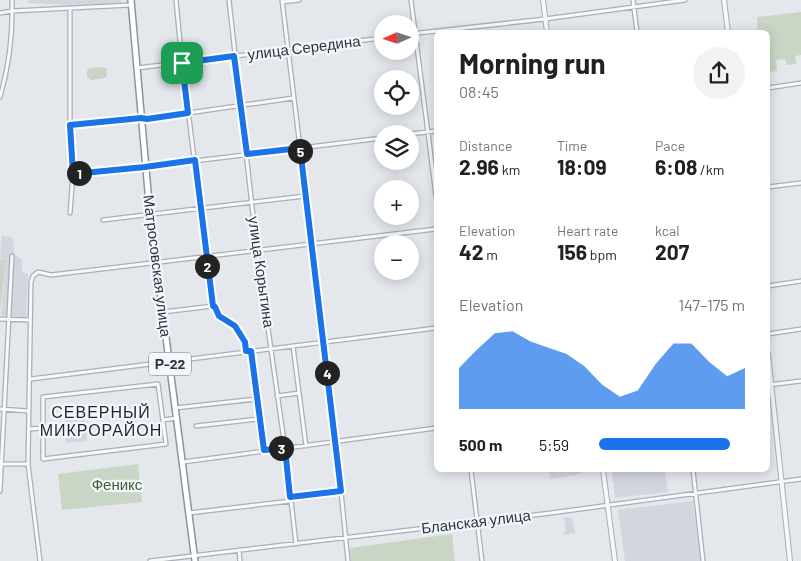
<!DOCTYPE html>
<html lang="en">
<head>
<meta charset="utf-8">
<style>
  body { margin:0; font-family:Barlow,sans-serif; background:#f2f2f2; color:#202124; height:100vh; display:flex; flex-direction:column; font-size:19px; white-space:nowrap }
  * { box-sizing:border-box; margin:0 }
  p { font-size:16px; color:#757577 }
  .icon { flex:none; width:28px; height:28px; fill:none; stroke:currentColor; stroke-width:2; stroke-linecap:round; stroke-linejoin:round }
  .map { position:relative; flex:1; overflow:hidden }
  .details { position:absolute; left:434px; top:30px; width:336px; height:442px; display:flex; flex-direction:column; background:#fff; border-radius:8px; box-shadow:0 2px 12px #0003 }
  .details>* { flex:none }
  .needle { width:32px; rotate:267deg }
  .fabs { position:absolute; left:374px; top:15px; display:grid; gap:10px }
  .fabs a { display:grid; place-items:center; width:45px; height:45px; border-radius:50%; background:#fff; box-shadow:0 2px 12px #0003; font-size:25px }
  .pin { position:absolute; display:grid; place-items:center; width:42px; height:42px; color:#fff; margin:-21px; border-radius:10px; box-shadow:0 2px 8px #0006 }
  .km { position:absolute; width:25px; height:25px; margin:-12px; border-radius:50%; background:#222; color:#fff; font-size:14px; line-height:25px; text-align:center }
  .round { display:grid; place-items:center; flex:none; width:52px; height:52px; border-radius:26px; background:#f2f2f2 }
  .head { display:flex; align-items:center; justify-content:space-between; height:85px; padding:0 25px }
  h1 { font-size:28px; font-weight:700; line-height:38px }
  .metrics { display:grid; grid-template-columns:repeat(3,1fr); gap:8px; height:85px; padding:5px 25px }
  .metrics div { display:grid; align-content:center }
  .metrics b { font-size:21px; font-weight:700 }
  .metrics small { font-size:14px; font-weight:400 }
  .metrics p { font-size:14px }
  .chart { height:140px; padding:10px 25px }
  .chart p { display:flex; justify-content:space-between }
  .chart svg { width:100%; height:90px; margin-top:5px; fill:#1a73e8; opacity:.7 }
  ul { padding:0 25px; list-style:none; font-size:16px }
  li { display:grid; grid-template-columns:80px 60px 1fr; align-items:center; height:38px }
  li i { height:12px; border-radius:6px; background:#1a73e8 }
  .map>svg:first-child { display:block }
</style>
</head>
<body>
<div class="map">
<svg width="801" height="561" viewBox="0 0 801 561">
  <rect width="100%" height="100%" fill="#e4e7ec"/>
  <path fill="#d2d6de" d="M28,0h93v3l-49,2 -44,-2z
    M2,235l10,2 3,18 7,5v12l6,2 -2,44 -25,-3 5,-55 -6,-1z
    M80,410l6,16 1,15 -21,2 -1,-27 6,-5z
    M549,470h34l-2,4 -31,5z
    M612,470h53l3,22 -53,6z
    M693,501l7,60h-75l-7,-51z
    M572,517l3,16 -11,2v-3l2,-1 -2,-13z"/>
  <path fill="#c9d6c5" d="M801,12v43l-6,1 1,8 -9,1 -2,-6 -9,1 1,11 -7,1 -1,-6h-1v-34h-10l-1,-15z
    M103,67l4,2v6l-2,3 -14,2 -4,-3v-6l2,-3z
    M0,260h6l-6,52z
    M138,464l4,38 -80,8 -4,-36z
    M452,534l3,27h-104l-1,-13z"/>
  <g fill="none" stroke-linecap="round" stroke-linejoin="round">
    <defs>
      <path id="minor" d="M229,0l28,251 28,197 11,96
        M282,0l54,442 12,119
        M411,0l25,196
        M633,0l4,32
        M282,2l17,-2
        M0,13l12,-2 119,-6
        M410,34l135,-15 140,-19
        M137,68l245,-30
        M768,88l33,-5
        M0,97c9,-31 13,-65 12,-97
        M70,125l71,-7 6,1 146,-21
        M410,134l26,-3
        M73,174l72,-7 237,-29
        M768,187l33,-4
        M70,213l3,-39 -3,-49v-117
        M103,220l202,-24
        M768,286l33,-5
        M213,306l2,1 4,9 16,10 10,16v9
        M163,312l50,-6 -31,-243 -6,-63
        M0,319l30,1
        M768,334l33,-5
        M293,346l13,100
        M251,351l13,99
        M31,379l405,-51
        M158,384l8,60 -123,15v-62z
        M768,385l33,-4
        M277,396l22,-3
        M175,408l82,-9
        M0,409l29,2
        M163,420l14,-2
        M196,426l63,-7
        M29,429l14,-1
        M183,462l253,-34
        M0,464h28
        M471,470l11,91
        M693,470l10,91
        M0,491l12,-235
        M290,497l51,-6
        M189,513l102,-12
        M239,550l1,11
        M40,561l-12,-97 3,-182 2,-6 5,-4 13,3 385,-46
        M150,561l401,-48 250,-34"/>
      <path id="tertiary" d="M543,0l4,32
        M724,0l4,32
        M768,354l22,207
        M603,470l12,91"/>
      <path id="trunk" d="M131,0l19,214 45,347"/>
    </defs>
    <use href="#minor" stroke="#a9aeb7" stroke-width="5.5"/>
    <use href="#tertiary" stroke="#a9aeb7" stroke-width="6"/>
    <use href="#trunk" stroke="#8b94a3" stroke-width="8"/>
    <use href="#minor" stroke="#f7f8fa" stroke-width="3"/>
    <use href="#tertiary" stroke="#f7f8fa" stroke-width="4"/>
    <use href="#trunk" stroke="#fff" stroke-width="5"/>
  </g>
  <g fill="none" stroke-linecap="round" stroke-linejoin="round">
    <defs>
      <path id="route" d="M234,56l13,98 53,-6 41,343 -51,6 -5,-49 -21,2 -13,-99h-5l-1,-9 -10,-16 -16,-10 -4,-9 -2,-1 -18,-146 -50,7 -72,7 -3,-49 71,-7 6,1 41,-6 -6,-50z"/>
    </defs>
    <use href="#route" stroke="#fff" stroke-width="10"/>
    <use href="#route" stroke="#1a73e8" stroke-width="6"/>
  </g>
  <g text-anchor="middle" stroke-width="4.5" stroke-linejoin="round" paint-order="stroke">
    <rect fill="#f4f6f9" stroke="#676e7b" stroke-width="1" x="149" y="352.5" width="42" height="23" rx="4"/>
    <g font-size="14" font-weight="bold" fill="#2b3445">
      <text x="170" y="369">Р-22</text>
    </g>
    <g font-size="15" fill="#2b3445" stroke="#f4f6f9">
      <text transform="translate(304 48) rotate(-7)" y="5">улица Середина</text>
      <text transform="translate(157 266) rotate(83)" y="5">Матросовская улица</text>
      <text transform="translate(261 272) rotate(82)" y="5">улица Корытина</text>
      <text transform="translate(476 522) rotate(-7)" y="5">Бланская улица</text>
    </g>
    <g font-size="15" fill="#3f6138" stroke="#f4f6f9">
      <text x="117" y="490">Феникс</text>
    </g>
    <g font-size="16" letter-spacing="1" fill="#1d2536" stroke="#f4f6f9">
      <text x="101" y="418">СЕВЕРНЫЙ<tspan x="101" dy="18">МИКРОРАЙОН</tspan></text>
    </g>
  </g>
</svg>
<div class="fabs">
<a><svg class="needle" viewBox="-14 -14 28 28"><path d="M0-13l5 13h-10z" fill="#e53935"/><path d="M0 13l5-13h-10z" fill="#757577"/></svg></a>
<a><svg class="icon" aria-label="locate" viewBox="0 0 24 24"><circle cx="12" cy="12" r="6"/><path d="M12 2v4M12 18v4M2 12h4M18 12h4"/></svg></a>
<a><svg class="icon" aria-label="layers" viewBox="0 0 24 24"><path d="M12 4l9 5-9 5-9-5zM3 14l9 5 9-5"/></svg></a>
<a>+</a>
<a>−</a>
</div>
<div class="pin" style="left:182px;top:63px;background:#1e9e55"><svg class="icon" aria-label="arrive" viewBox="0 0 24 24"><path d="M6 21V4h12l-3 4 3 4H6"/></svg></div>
<b class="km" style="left:79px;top:173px">1</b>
<b class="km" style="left:207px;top:266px">2</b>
<b class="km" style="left:281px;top:448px">3</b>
<b class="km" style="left:327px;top:373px">4</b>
<b class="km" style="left:300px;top:151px">5</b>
<section class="details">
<div class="head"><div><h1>Morning run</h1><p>08:45</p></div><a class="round"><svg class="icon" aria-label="share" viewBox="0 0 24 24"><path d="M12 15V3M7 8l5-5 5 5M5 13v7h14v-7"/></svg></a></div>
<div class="metrics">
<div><p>Distance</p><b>2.96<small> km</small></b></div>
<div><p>Time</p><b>18:09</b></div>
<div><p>Pace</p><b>6:08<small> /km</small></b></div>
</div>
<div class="metrics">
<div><p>Elevation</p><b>42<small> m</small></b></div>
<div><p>Heart rate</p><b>156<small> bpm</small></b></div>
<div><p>kcal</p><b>207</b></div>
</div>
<div class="chart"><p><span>Elevation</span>147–175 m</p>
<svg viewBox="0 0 160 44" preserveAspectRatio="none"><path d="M0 44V24L10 15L20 7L30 6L40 11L50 14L60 17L70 23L80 32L90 38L100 35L110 22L120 12L130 12L140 21L150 28L160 24V44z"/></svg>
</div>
<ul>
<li><b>500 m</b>5:59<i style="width:90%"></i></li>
</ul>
</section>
</div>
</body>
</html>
